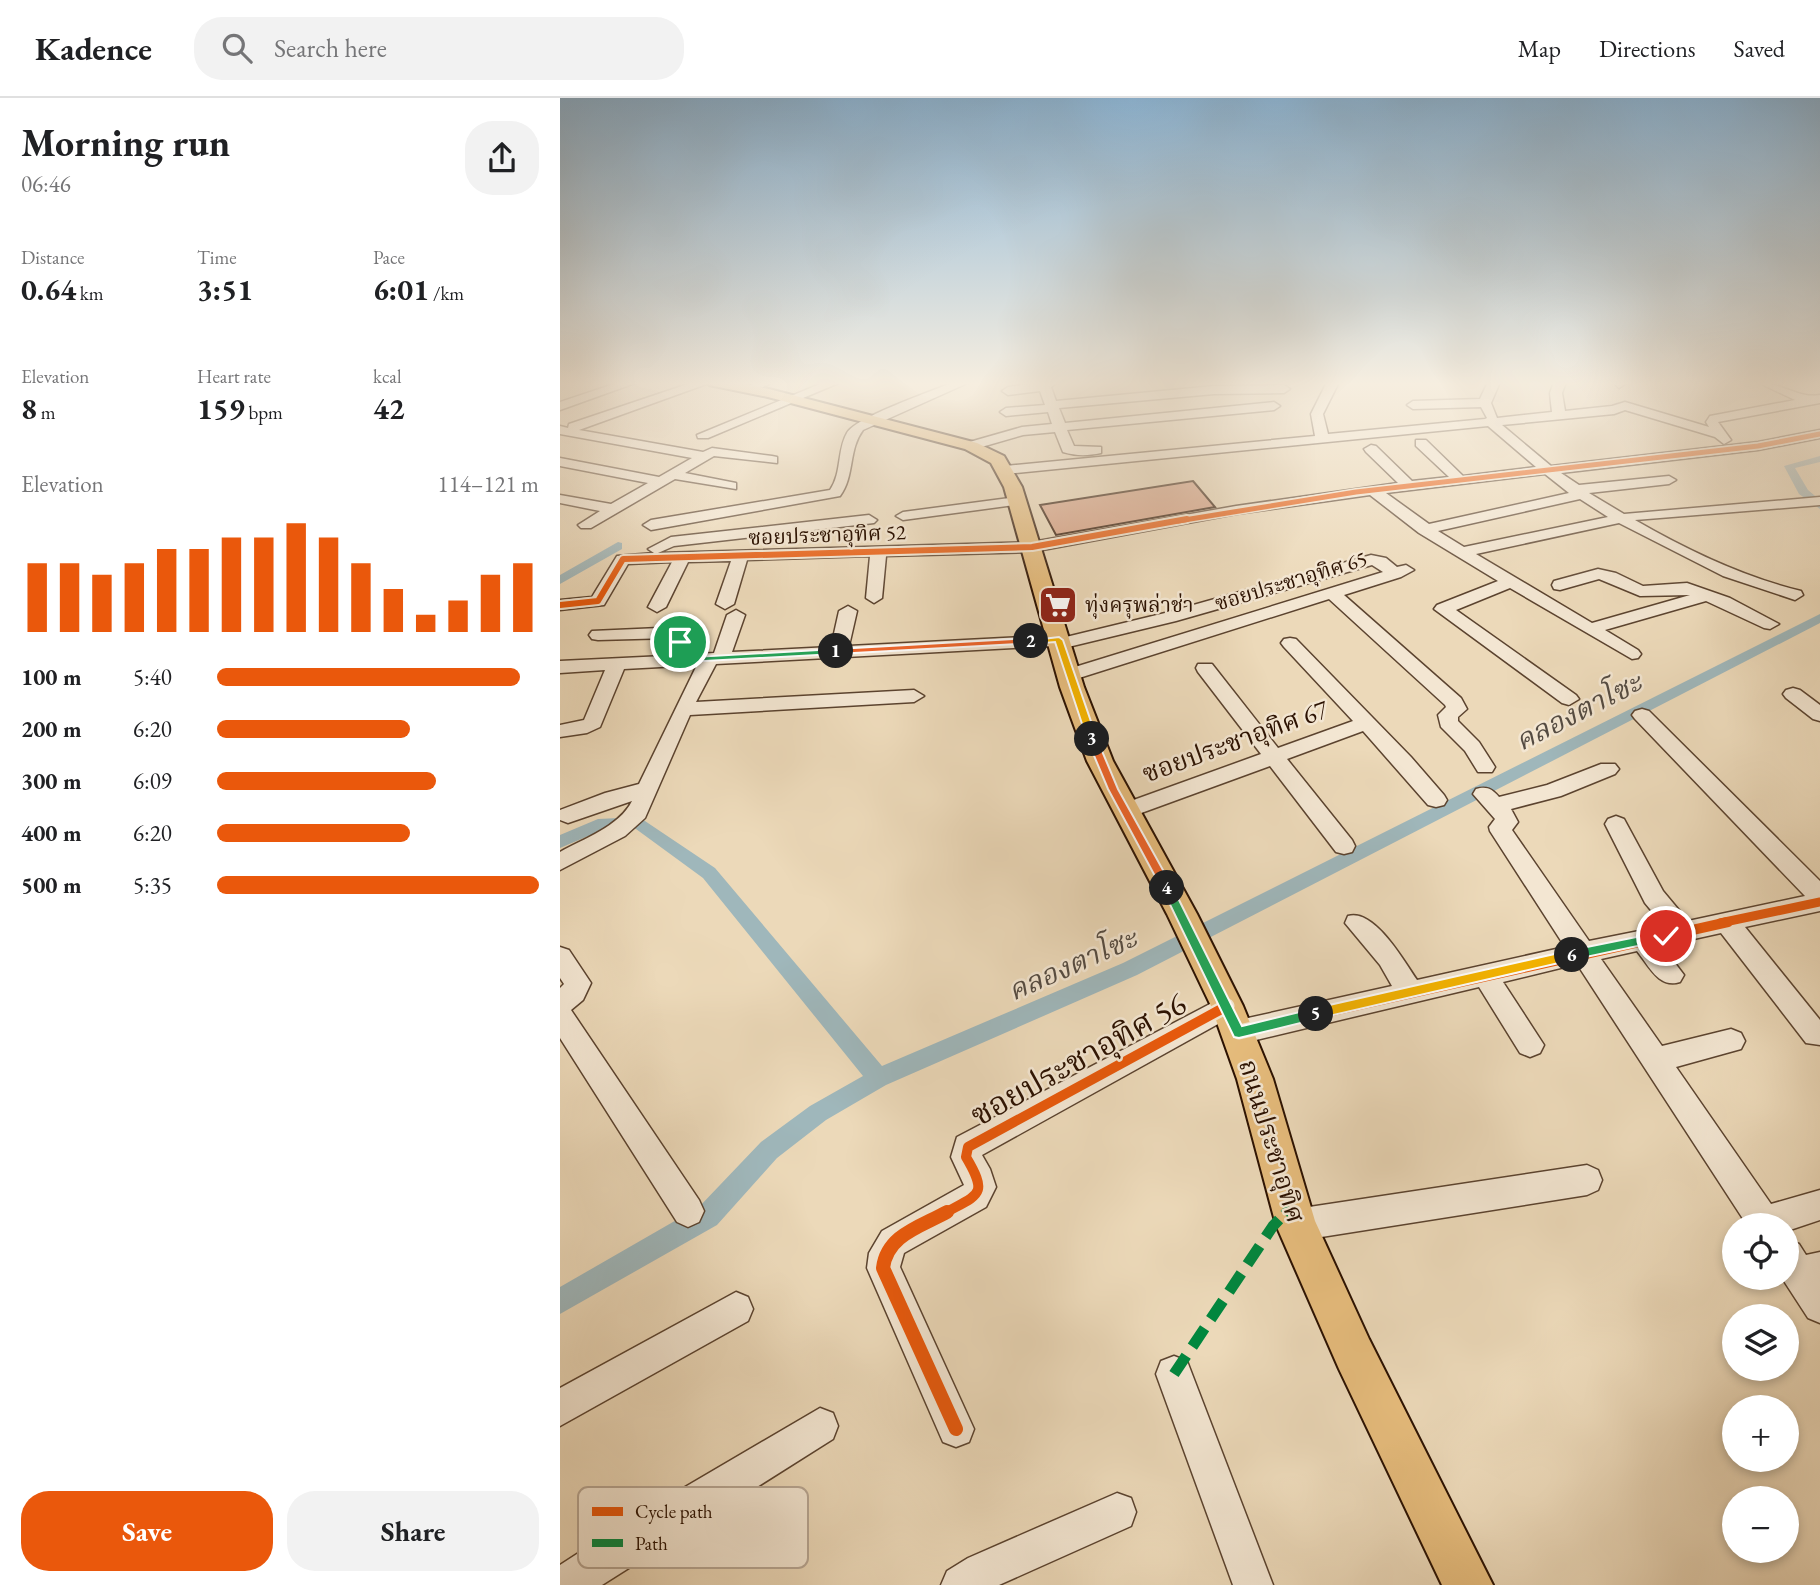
<!DOCTYPE html>
<html lang="en">
<head>
<meta charset="utf-8">
<style>
  body { margin:0; font-family:"EB Garamond","Noto Serif Thai",serif; background:#f2f2f2; color:#202124; height:100vh; display:flex; flex-direction:column; font-size:26px; white-space:nowrap }
  * { box-sizing:border-box; margin:0 }
  p { font-size:23px; color:#757577 }
  .icon { flex:none; width:38px; height:38px; fill:none; stroke:currentColor; stroke-width:2; stroke-linecap:round; stroke-linejoin:round }
  .map { position:relative; flex:1; overflow:hidden }
  .sheet { display:flex; flex-direction:column; background:#fff; width:560px }
  .sheet>* { flex:none }
  .fabs { position:absolute; left:1162px; top:1115px; display:grid; gap:14px }
  .fabs a { display:grid; place-items:center; width:77px; height:77px; border-radius:50%; background:#fff; box-shadow:0 4px 10px #0003; font-size:35px }
  .pin { position:absolute; display:grid; place-items:center; width:60px; height:60px; color:#fff; margin:-30px; border:4px solid #fff; border-radius:50%; box-shadow:0 2px 7px #0007 }
  .km { position:absolute; width:35px; height:35px; margin:-18px; border-radius:50%; background:#222; color:#fff; font-size:19px; line-height:35px; text-align:center }
  .round { display:grid; place-items:center; flex:none; width:74px; height:74px; border-radius:28px; background:#f2f2f2 }
  .overview { display:flex; align-items:center; justify-content:space-between; height:119px; padding:0 21px }
  h1 { font-size:38px; font-weight:700; line-height:52px }
  .metrics { display:grid; grid-template-columns:repeat(3,1fr); gap:10px; height:119px; padding:7px 21px }
  .metrics div { display:grid; align-content:center }
  .metrics b { font-size:30px; font-weight:700 }
  .metrics small { font-size:19px; font-weight:400 }
  .metrics p { font-size:19px }
  .chart { height:196px; padding:14px 21px }
  .chart p { display:flex; justify-content:space-between }
  .chart svg { width:100%; height:126px; margin-top:7px; stroke:#ea580c; stroke-width:6 }
  .primary-button { display:flex; gap:14px; margin-top:auto; padding:14px 21px }
  .primary-button a { flex:1; height:80px; border-radius:28px; background:#ea580c; color:#fff; font-size:28px; font-weight:700; line-height:80px; text-align:center }
  .primary-button a+a { background:#f2f2f2; color:#202124 }
  ul { padding:0 21px; list-style:none; font-size:23px }
  li { display:grid; grid-template-columns:112px 84px 1fr; align-items:center; height:52px }
  li i { height:18px; border-radius:9px; background:#ea580c }
  header { display:flex; align-items:center; gap:42px; box-sizing:border-box; height:98px; padding:0 35px; background:#fff; border-bottom:2px solid #e0e0e0 }
  header strong { font-size:33px }
  nav { display:flex; gap:38px; margin-inline-start:auto; font-size:24px }
  .search { width:490px; height:63px; background:#f2f2f2; display:flex; align-items:center; gap:18px; box-sizing:border-box; padding:0 24px; border-radius:28px; color:#757577; font-size:26px }
  main { display:flex; flex:1; min-height:0 }
  .map>svg:first-child { display:block }
</style>
</head>
<body>
<header>
<strong>Kadence</strong>
<div class="search"><svg class="icon" aria-label="search" viewBox="0 0 24 24"><circle cx="10" cy="10" r="6"/><path d="M15 15l6 6"/></svg>Search here</div>
<nav><a>Map</a><a>Directions</a><a>Saved</a></nav>
</header>
<main>
<section class="sheet">
<div class="overview"><div><h1>Morning run</h1><p>06:46</p></div><a class="round"><svg class="icon" aria-label="share" viewBox="0 0 24 24"><path d="M12 15V3M7 8l5-5 5 5M5 13v7h14v-7"/></svg></a></div>
<div class="metrics">
<div><p>Distance</p><b>0.64<small> km</small></b></div>
<div><p>Time</p><b>3:51</b></div>
<div><p>Pace</p><b>6:01<small> /km</small></b></div>
</div>
<div class="metrics">
<div><p>Elevation</p><b>8<small> m</small></b></div>
<div><p>Heart rate</p><b>159<small> bpm</small></b></div>
<div><p>kcal</p><b>42</b></div>
</div>
<div class="chart"><p><span>Elevation</span>114–121 m</p>
<svg viewBox="0 0 160 44" preserveAspectRatio="none"><path d="M5 44V20M15 44V20M25 44V24M35 44V20M45 44V15M55 44V15M65 44V11M75 44V11M85 44V6M95 44V11M105 44V20M115 44V29M125 44V38M135 44V33M145 44V24M155 44V20"/></svg>
</div>
<ul>
<li><b>100 m</b>5:40<i style="width:94%"></i></li>
<li><b>200 m</b>6:20<i style="width:60%"></i></li>
<li><b>300 m</b>6:09<i style="width:68%"></i></li>
<li><b>400 m</b>6:20<i style="width:60%"></i></li>
<li><b>500 m</b>5:35<i style="width:100%"></i></li>
</ul>
<div class="primary-button"><a>Save</a><a>Share</a></div>
</section>
<div class="map">
<svg width="1260" height="1487" viewBox="0 0 1260 1487">
  <rect width="100%" height="100%" fill="#ecd9b9"/>
  <filter id="stains"><feTurbulence type="fractalNoise" baseFrequency=".00286" numOctaves="4"/><feColorMatrix values="0 0 0 0 .2 0 0 0 0 .09 0 0 0 0 .02 0 0 0 .5 -.17"/></filter>
  <radialGradient id="worn" r=".72"><stop offset=".6" stop-color="#630" stop-opacity="0"/><stop offset="1" stop-color="#630" stop-opacity=".3"/></radialGradient>
  <g fill="none" stroke-linecap="round" stroke-linejoin="round">
    <path fill="#9fb7bb" fill-rule="evenodd" d="M1260,358v6l-25,6 13,22 12,10v9l-21,-15 -15,-28z
      M58,444l4,1v6l-62,35v-9z
      M1260,516v9l-683,352 -251,110 -60,35 -49,38 -60,67 -157,89v-27l139,-80 62,-65 49,-36 53,-30 -160,-198 -67,-49 -36,2 -40,17v-13l38,-16 41,-2 76,51 167,198 241,-103z"/>
  </g>
  <path fill="#d9a286" stroke="#2b1101" stroke-width="2" d="M633,383l22,26 -159,28 -16,-30z"/>
  <g fill="none" stroke-linecap="round" stroke-linejoin="round">
    <defs>
      <path id="minor" d="M60,284h18l-78,28v-8z
        M134,284h18l-133,48 124,22 9,-4 60,8 5,1v6l-63,-7 -29,17 51,10v6l-61,-10 -84,49h-10l-3,-3 22,-14 -40,-8v-8l51,9 37,-21 -88,-17v-8l99,19 33,-19 -132,-24v-8l8,2 1,-4z
        M197,284h17l-25,11 -6,-4z
        M265,284h16l-133,56h-10l-1,-3z
        M394,284h16l-107,48c-15,20 -8,46 -23,66l-189,34 -8,-5 8,-5 179,-30c12,-17 7,-40 17,-57 9,-16 86,-42 107,-51z
        M481,284h17l-7,5 5,14 158,-15 70,-1 6,4 -6,4 -70,1 -155,14 6,15 209,-21 6,4 -6,4 -207,20 7,16 27,1v6c-14,3 -25,3 -38,-1l-8,-20 -32,3 -52,15 -5,-1v-6l56,-16 30,-3 -4,-12 -42,4 -6,-4 6,-4 39,-3 -5,-14 -32,4 -6,-4 6,-4z
        M767,284h12l-16,32 5,20 157,-15 2,-1 -6,-11 -68,2 -6,-4 6,-4 67,-2 8,-17h12l-9,21 6,15 55,-6 -2,-19 4,-11h12l-4,11 3,18 47,-5 13,-4 84,25 -3,-5 4,-6 85,-16 -38,-18c23,0 42,17 63,13v8l-102,19 13,18 -7,4 -9,-7 -90,-27 -11,4 -112,11 49,41 207,-24 62,-12v8l-62,12 -197,23 18,12 90,-9 7,4 -7,4 -80,9 35,21 196,-17v8l-185,15c52,30 108,57 166,71l2,4 -8,5 -72,-24 -104,-53 -143,31 116,69 98,-28 -50,1 -41,-17 -39,11 -6,-1 -2,-4 2,-4 44,-12 18,4 27,13 44,-3 43,15 49,26 -9,5 -6,-1 -58,-27 -101,29 33,20 3,4 -3,4 -6,1 -122,-71 -54,22 120,85 3,4 -10,6 -7,-2 -128,-94 3,-4 61,-24 -79,-48 -49,-38 -134,19 -204,38 -146,4 -4,42 -8,5 -8,-5 4,-42 -123,4 -13,44 -9,5 -9,-5 15,-43 -43,1 -22,45 -9,5 -9,-5 24,-45 -44,2 -24,41 -44,5v-10l32,-3 25,-41 37,-3 -6,-4 23,-12 198,-22 8,5 -3,3 -200,23 -16,7 374,-11 204,-36 162,-23 -32,-31 -2,-3 7,-4 5,1 36,35 37,-4 -33,-31v-6h10l37,36 73,-9 -48,-41 -483,48 -7,-4 7,-4 310,-30 -4,-22zM985,376l24,19 -140,31 -43,-31zM1020,401l28,18 -144,30 -26,-16z
        M1053,284h12v2l-6,4z
        M457,399l7,4 -2,3 -119,16 -7,-4 7,-4z
        M811,457l15,3 11,9 9,-2 8,5 -13,7 -57,18 117,103 6,11 -9,8v4l21,21 16,25 -3,5h-14l-13,-21 -24,-24 -3,-12 8,-8 -1,-2 -116,-106 -253,80h-14l-2,-4 2,-4 321,-99 -11,-7 -196,56 -116,28 -8,-3 -336,18 -20,38 218,-12 10,6 -10,6 -224,13 -45,103 -20,18 -65,34v-18c23,-13 60,-26 72,-51l-64,22 -8,-3v-10l45,-17 34,-9 58,-119 -73,4 -24,58 -13,6 -27,4v-12l24,-5 21,-50 -45,3v-12l104,-5 7,-18 -73,2 -6,-1 -3,-4 3,-4 90,-4 9,5 -9,23 32,-2 13,-38 9,-5 9,5 -13,37 99,-5 8,-36 9,-5 9,5 -8,35 210,-11 7,2 99,-24z
        M730,540l6,1 115,118 33,38 3,5 -3,5 -8,2 -8,-2 -65,-74 -76,28 65,81 3,6 -3,6 -8,2 -8,-2 -66,-86 -137,50 -8,3 -8,-3 -3,-5 3,-5 144,-52 -63,-82 -2,-4 2,-4h14l66,84 75,-27 -69,-74 -3,-4 3,-4z
        M1233,590l7,2 20,15v16l-7,-2 -27,-21 -3,-4 3,-4z
        M1082,611l7,2 171,170v30l-75,16 75,93v25l-14,-2 -85,-110 -59,13 22,29 -4,7c-21,7 -31,-16 -43,-31l-36,8 61,87 69,-17 10,4 4,8 -4,8 -65,18 95,137 49,-14v30l-33,11v-6h-40l-170,-261 -74,18 41,63 -4,8 -10,4 -10,-4 -41,-66 -240,57 -10,-4 -4,-8 4,-8 10,-4 153,-34 -12,-21 -35,-42 3,-7c26,-8 56,45 69,64l148,-33 -75,-116 -1,-4 6,-8 -22,-25 3,-5c11,-3 16,0 23,8l48,-12 54,-21h14l4,5 -4,5 -54,22 -50,13 7,13 -6,8 77,111 75,-15 -19,-23 -40,-79 3,-5 8,-3 8,3 39,72 25,30 117,-25 -170,-177 -3,-4 3,-4z
        M0,849l9,3 22,33 -8,17 -12,10 128,190 5,11 -5,11 -11,5 -11,-5 -117,-184v-50l4,-4 -4,-6z
        M667,897l9,3 4,8 -4,8 -254,141 8,14 6,18 -10,20 -82,46 -4,14 74,162 -5,13 -13,5 -13,-5 -76,-174 2,-15 13,-22 82,-46 -13,-28 6,-20z
        M1027,1067l11,5 4,10 -4,10 -11,5 -291,46 -11,-5 -5,-11 5,-11 11,-5z
        M1227,1142l12,4 7,11 14,-3v71l-12,-5 -26,-40h5z
        M176,1194l12,5 5,12 -5,12 -188,105v-38z
        M614,1258l13,5 86,224h-40l-77,-211 5,-13z
        M260,1310l13,5 5,13 -5,13 -231,146h-42v-20l74,-48z
        M557,1395l14,5 5,14 -5,14 -132,59h-58l6,-14 21,-13z"/>
      <path id="major" d="M147,284h29l33,7 208,54 27,13 18,31 62,200 29,74 84,153 46,92 30,73 42,142 54,118 124,246h-51l-103,-216 -63,-144 -39,-146 -26,-73 -44,-92 -80,-153 -27,-74 -56,-200 -13,-24 -26,-14 -197,-52 -59,-12z"/>
    </defs>
    <use href="#minor" stroke="#5b432f" stroke-width="3"/>
    <use href="#major" stroke="#2b1101" stroke-width="4"/>
    <use href="#minor" fill="#f3e6d2" fill-rule="evenodd"/>
    <use href="#major" fill="#e6bc7c" fill-rule="evenodd"/>
    <path stroke="#00873e" stroke-width="9" stroke-dasharray="18 9" stroke-linecap="butt" d="M724,1116l6,-7"/>
    <path stroke="#00873e" stroke-width="11" stroke-dasharray="22 11" stroke-linecap="butt" d="M614,1276l99,-148 13,-14"/>
    <defs>
      <path id="cycleway-far4" d="M618,423l178,-29 402,-46 62,-12"/>
      <path id="cycleway-far3" d="M0,507l38,-4 25,-42 409,-12 155,-28"/>
      <path id="cycleway-far2" d="M1160,825l100,-21"/>
      <path id="cycleway-far1" d="M679,934l489,-110
        M383,1116c36,-20 46,-18 23,-57l2,-10 259,-141"/>
      <path id="cycleway" d="M387,1114c-27,15 -60,23 -64,56l73,161"/>
    </defs>
    <use href="#cycleway-far4" stroke="#f3e6d2" stroke-width="8"/>
    <use href="#cycleway-far3" stroke="#f3e6d2" stroke-width="10"/>
    <use href="#cycleway-far2" stroke="#f3e6d2" stroke-width="13"/>
    <use href="#cycleway-far1" stroke="#f3e6d2" stroke-width="15"/>
    <use href="#cycleway" stroke="#f3e6d2" stroke-width="18"/>
    <use href="#cycleway-far4" stroke="#e8590c" stroke-width="5"/>
    <use href="#cycleway-far3" stroke="#e8590c" stroke-width="6"/>
    <use href="#cycleway-far2" stroke="#e8590c" stroke-width="9"/>
    <use href="#cycleway-far1" stroke="#e8590c" stroke-width="10"/>
    <use href="#cycleway" stroke="#e8590c" stroke-width="14"/>
  </g>
  <linearGradient id="sky" x2="0" y2="1"><stop stop-color="#8bb5d6"/><stop offset="0.58" stop-color="#f6eee0"/><stop offset="1" stop-color="#f6eee0" stop-opacity="0"/></linearGradient>
  <rect width="1260" height="492" fill="url(#sky)"/>
  <path fill="#22a559" stroke="#fff" stroke-width="2" d="M120,541l5,3 -8,16 159,-9 4,2 -4,3 -168,9 8,-21z"/>
  <path fill="#f0652b" stroke="#fff" stroke-width="2" d="M471,540l4,3 -1,2 -198,11 -5,-3 5,-2z"/>
  <path fill="#f5b400" stroke="#fff" stroke-width="2" d="M499,539l4,3 34,99 -1,2 -9,-2 -32,-97 -24,2 -5,-3z"/>
  <path fill="#f0652b" stroke="#fff" stroke-width="2" d="M528,638l9,3 21,50 55,99 -1,3h-9l-55,-102 -21,-50z"/>
  <path fill="#22a559" stroke="#fff" stroke-width="2" d="M607,785l6,5 69,138 74,-18 5,2v8l-82,20 -5,-1 -72,-149z"/>
  <path fill="#f5b400" stroke="#fff" stroke-width="2" d="M1012,852l6,5 -6,5 -256,59 -7,-5 7,-6z"/>
  <path fill="#22a559" stroke="#fff" stroke-width="2" d="M1106,833l6,5 -6,4 -94,20 -7,-5 7,-5z"/>
  <defs>
    <symbol id="supermarket-square" viewBox="-11 -11 22 22"><rect x="-9" y="-9" width="18" height="18" rx="4" fill="#8f2418" stroke="#f3e6d2"/><path d="M-6-5.5h2.5l.6 2H6L4.5 2H-2.5L-4.4-4H-6ZM-1.5 3.2a1.3 1.3 0 1 0 .1 0ZM3 3.2a1.3 1.3 0 1 0 .1 0Z" fill="#fff"/></symbol>
  </defs>
  <g fill-rule="evenodd">
    <use href="#supermarket-square" x="476" y="485" width="44" height="44"/>
  </g>
  <g text-anchor="middle" stroke-width="5" stroke-linejoin="round" paint-order="stroke">
    <g font-size="21" fill="#2b1101" stroke="#f3e6d2">
      <text transform="translate(267 437) rotate(-2)" y="7">ซอยประชาอุทิศ 52</text>
      <text transform="translate(731 483) rotate(-17)" y="7">ซอยประชาอุทิศ 65</text>
    </g>
    <g font-size="21" fill="#2b1101" stroke="#f3e6d2" text-anchor="start">
      <text x="525" y="514">ทุ่งครุพล่าช่า</text>
    </g>
    <g font-size="26" fill="#2b1101" stroke="#f3e6d2">
      <text transform="translate(675 643) rotate(-20)" y="9">ซอยประชาอุทิศ 67</text>
      <text transform="translate(712 1043) rotate(73)" y="9">ถนนประชาอุทิศ</text>
    </g>
    <g font-size="28" font-style="italic" fill="#544b42" stroke="#f3e6d2">
      <text transform="translate(1018 613) rotate(-27)" y="10">คลองตาโซะ</text>
      <text transform="translate(512 866) rotate(-24)" y="10">คลองตาโซะ</text>
    </g>
    <g font-size="32" fill="#2b1101" stroke="#f3e6d2">
      <text transform="translate(518 961) rotate(-29)" y="11">ซอยประชาอุทิศ 56</text>
    </g>
  </g>
  <rect x="18" y="1389" width="230" height="81" rx="10" fill="#f3e6d2" stroke="#b7a693" stroke-width="2"/>
  <rect x="32" y="1409" width="31" height="9" fill="#e8590c"/>
  <rect x="32" y="1441" width="31" height="8" fill="#00873e"/>
  <g font-size="19" fill="#2b1101">
    <text x="75" y="1420">Cycle path</text>
    <text x="75" y="1452">Path</text>
  </g>
  <rect width="100%" height="100%" filter="url(#stains)"/>
  <rect width="100%" height="100%" fill="url(#worn)"/>
</svg>
<div class="fabs">
<a><svg class="icon" aria-label="locate" viewBox="0 0 24 24"><circle cx="12" cy="12" r="6"/><path d="M12 2v4M12 18v4M2 12h4M18 12h4"/></svg></a>
<a><svg class="icon" aria-label="layers" viewBox="0 0 24 24"><path d="M12 4l9 5-9 5-9-5zM3 14l9 5 9-5"/></svg></a>
<a>+</a>
<a>−</a>
</div>
<div class="pin" style="left:120px;top:544px;background:#1e9e55"><svg class="icon" aria-label="arrive" viewBox="0 0 24 24"><path d="M6 21V4h12l-3 4 3 4H6"/></svg></div>
<div class="pin" style="left:1106px;top:838px;background:#d93025"><svg class="icon" aria-label="check" viewBox="0 0 24 24"><path d="M5 12l5 5 9-10"/></svg></div>
<b class="km" style="left:276px;top:553px">1</b>
<b class="km" style="left:471px;top:543px">2</b>
<b class="km" style="left:532px;top:641px">3</b>
<b class="km" style="left:607px;top:790px">4</b>
<b class="km" style="left:756px;top:916px">5</b>
<b class="km" style="left:1012px;top:857px">6</b>
</div>
</main>
</body>
</html>
